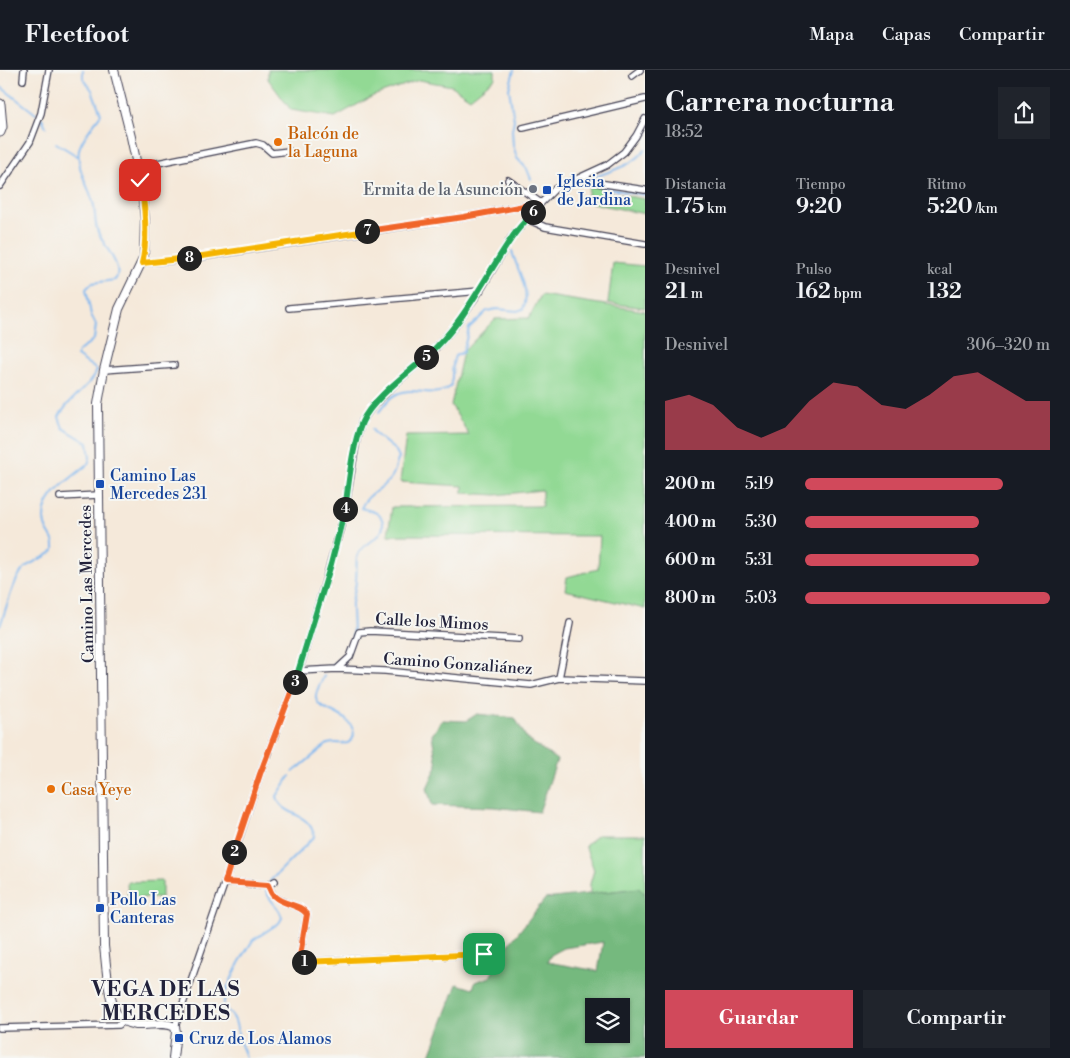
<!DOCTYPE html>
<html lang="es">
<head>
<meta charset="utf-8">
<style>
  body { margin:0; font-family:"Libre Bodoni",serif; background:#20242c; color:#f1f3f6; height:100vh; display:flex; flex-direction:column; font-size:19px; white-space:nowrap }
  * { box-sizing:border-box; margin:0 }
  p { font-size:16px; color:#9ea1a6 }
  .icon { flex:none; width:28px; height:28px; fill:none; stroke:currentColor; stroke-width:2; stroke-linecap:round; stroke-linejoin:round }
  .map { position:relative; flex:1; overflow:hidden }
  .details { display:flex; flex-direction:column; background:#171b24; width:425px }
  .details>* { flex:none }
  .buttons { position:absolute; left:585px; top:928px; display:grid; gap:10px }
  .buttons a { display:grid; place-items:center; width:45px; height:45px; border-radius:0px; background:#171b24; box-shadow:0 1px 4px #0004; font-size:25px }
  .pin { position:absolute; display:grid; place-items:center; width:42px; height:42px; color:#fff; margin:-21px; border-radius:10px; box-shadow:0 2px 8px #0006 }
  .km { position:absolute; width:25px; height:25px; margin:-12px; border-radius:50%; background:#222; color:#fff; font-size:14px; line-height:25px; text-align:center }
  .round { display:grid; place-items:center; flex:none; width:52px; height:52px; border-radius:0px; background:#20242c }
  .overview { display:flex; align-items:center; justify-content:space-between; height:85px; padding:0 20px }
  h1 { font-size:28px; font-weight:600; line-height:38px }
  .metrics { display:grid; grid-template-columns:repeat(3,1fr); gap:8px; height:85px; padding:5px 20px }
  .metrics div { display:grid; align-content:center }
  .metrics b { font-size:21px; font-weight:600 }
  .metrics small { font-size:14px; font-weight:400 }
  .metrics p { font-size:14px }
  .chart { height:140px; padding:10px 20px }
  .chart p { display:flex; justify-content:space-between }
  .chart svg { width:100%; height:90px; margin-top:5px; fill:#d1495b; opacity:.7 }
  .cta { display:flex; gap:10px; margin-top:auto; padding:10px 20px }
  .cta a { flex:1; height:58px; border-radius:0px; background:#d1495b; color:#fff; font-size:20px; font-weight:600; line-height:58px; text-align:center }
  .cta a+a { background:#20242c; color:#f1f3f6 }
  ul { padding:0 20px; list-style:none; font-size:16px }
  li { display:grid; grid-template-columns:80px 60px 1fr; align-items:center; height:38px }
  li i { height:12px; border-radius:6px; background:#d1495b }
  header { display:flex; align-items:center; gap:30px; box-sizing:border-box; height:70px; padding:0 25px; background:#171b24; border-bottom:1px solid #363941 }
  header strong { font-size:24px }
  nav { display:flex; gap:28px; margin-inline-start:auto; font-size:18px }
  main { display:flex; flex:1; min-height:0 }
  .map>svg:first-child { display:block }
</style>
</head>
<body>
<header>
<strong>Fleetfoot</strong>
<nav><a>Mapa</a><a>Capas</a><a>Compartir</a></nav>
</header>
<main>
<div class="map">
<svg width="645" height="988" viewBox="0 0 645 988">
  <rect width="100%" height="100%" fill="#f6f6f2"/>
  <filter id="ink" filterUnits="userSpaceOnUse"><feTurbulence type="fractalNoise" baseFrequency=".02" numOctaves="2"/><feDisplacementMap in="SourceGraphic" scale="10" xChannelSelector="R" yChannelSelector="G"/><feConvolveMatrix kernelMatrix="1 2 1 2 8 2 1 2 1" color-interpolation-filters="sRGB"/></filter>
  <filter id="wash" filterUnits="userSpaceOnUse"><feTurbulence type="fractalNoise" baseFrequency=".0096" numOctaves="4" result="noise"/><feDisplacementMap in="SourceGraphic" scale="20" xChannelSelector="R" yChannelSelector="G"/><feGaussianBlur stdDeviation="1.12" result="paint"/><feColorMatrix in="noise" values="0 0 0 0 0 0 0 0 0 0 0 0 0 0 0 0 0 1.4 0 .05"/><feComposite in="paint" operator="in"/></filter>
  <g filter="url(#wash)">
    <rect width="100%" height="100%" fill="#f5e9da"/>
    <path fill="#92d994" stroke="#5a7e68" d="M268,0h227v8l-25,20 -18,-12 -33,-6 -46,16 -38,21 -44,-7 -23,-31z
      M589,116l9,1 7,5 40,7v15l-58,-12z
      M613,193l32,3v42l-37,-5z
      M541,225l104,16v298l-80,-19 2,-13 31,-8 2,-33 -212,-1 4,-28 150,-1v-16l-46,5 -33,-2v-7l-63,-4 6,-46 63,-1 -18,-30 12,-53 32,-33 34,-1z
      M597,765h48v59l-6,-6 -49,6v-10l4,-14 -9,-24z
      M162,811v16l-34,1 -1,-16z"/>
    <path fill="#75b97e" stroke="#4c6e5c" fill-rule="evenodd" d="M477,644l38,4 12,21 30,21 -18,52 -45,-5 -62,-2 -5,-17 10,-22 -5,-31 10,-15 24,1z
      M639,818l6,6v164h-216l28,-74 16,5 2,-7 15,-5 16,-29 39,-49zM603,872l-5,29 -51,-9 4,-7 13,-7zM621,936v28h-27v-28z"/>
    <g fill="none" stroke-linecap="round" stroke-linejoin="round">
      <path stroke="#7fb8ef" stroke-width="2" d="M514,0l-5,19 5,31 -2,10 1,15 4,13 10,11 4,10
        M1,17l35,27
        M42,48l4,9
        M56,73l23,14
        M592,108c17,-7 43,-12 53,-29
        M601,115l4,3 40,7
        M562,121l22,-11
        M379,342c4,-5 8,-11 13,-15 20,-15 40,5 59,-11 2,-10 0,-20 4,-30l8,-4 6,-24 18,-17 10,-2 20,2 6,-2c9,-18 -7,-41 -11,-58
        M0,556c6,-16 14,-51 27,-60 9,-6 19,-8 27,-16 1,-14 -6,-14 -9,-25 -7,-29 27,-46 43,-61l2,-6 -2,-15 -25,-15 -4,-11c9,-19 30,-28 38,-47l-20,-14 1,-4 16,-13 2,-14 -5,-10 -5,-26 6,-6 23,-3c10,-12 -12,-35 -17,-48 -4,-9 -2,-21 -5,-30 -5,-17 -17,-34 -14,-52 1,-9 16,-28 22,-36l-9,-24 -9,-12v-8
        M331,596c5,-3 12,-6 15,-11 11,-16 5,-35 6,-53 1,-7 4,-15 4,-22 1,-8 0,-16 1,-23 4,-15 26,-17 26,-32 0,-13 -12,-14 -22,-17 5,-13 20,-18 29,-29 5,-5 6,-15 9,-22l-3,-6 -22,-18 -2,-4
        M293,702c6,-4 32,-27 35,-28 6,-2 14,0 20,-1 5,-4 7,-7 5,-13 -6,-19 -36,-19 -37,-32 -1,-7 5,-15 8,-22
        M270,811l44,-44c-2,-25 -34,-21 -37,-41l13,-20
        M246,988c-1,-5 -4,-10 -6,-16 -5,-17 -1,-23 -17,-35l3,-16 13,-28 14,-23 26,-17 3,-5c-2,-12 -14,-17 -16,-28"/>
    </g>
  </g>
  <g filter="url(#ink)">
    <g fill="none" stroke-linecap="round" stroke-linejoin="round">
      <defs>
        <path id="minor" d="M632,6l8,-6
          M23,10l1,-10
          M523,58l122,-29
          M138,97l118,-24 7,2 9,8 17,-2
          M586,105l2,4 4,3 53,8
          M508,110l33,23
          M0,116l30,-44 11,-29 8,-43
          M527,149l18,8 100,17
          M142,193l45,-4 277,-42 65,-12 9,1
          M289,238l191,-17
          M104,300l70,-5
          M60,427l38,-2
          M337,599l13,-12 9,-25 11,-1 149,8
          M299,601l38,-2 48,2 146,14 28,-7 86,3
          M559,608l11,-55
          M225,812l43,3 7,-4
          M268,815c2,4 4,9 6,11 10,10 25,7 33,18l-8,48 186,-8
          M175,957l50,-145 35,-108 39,-103 45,-155 13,-78 5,-17 10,-14 23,-23 39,-34 21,-24 25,-35 31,-53 30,-35 14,-14 52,-24 17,-13 12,-16 9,-17
          M0,958l119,-3 4,-4"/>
        <path id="secondary" d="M114,0l17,67 10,47 4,35 -1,38 -25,52 -15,61 -6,34 6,542c2,16 4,55 13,68 4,7 12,10 19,11 13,1 27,-4 39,2l1,5 -3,26"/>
        <path id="primary" d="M0,34l2,23 -2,5"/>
      </defs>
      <use href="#minor" stroke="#424053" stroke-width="8"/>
      <use href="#secondary" stroke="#424053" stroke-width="10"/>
      <use href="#primary" stroke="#424053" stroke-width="11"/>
      <use href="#minor" stroke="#fff" stroke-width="5.5"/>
      <use href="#secondary" stroke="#fff" stroke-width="8"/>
      <use href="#primary" stroke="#fff" stroke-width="9"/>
    </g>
  </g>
  <g fill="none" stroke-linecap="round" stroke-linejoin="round" filter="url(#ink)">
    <defs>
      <path id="split-1" d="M304,892l180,-8"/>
      <path id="split-2" d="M234,782l-9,30 43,3c2,4 3,9 6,11 10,10 25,7 33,18l-8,48h5"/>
      <path id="split-3" d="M234,782l26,-78 35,-92"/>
      <path id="split-4" d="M295,612l36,-118 14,-55"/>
      <path id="split-5" d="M345,439c4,-27 7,-63 17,-87 9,-22 46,-49 64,-65"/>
      <path id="split-6" d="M426,287c38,-34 57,-77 85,-118 6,-10 15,-18 22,-27"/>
      <path id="split-7" d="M367,161l97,-14 65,-12 9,1 -5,6"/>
      <path id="split-8" d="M189,188l178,-27"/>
      <path id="split-9" d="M140,110c5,23 8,60 2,83l47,-5"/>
    </defs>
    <use href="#split-1" stroke="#fff" stroke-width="10"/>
    <use href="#split-2" stroke="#fff" stroke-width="10"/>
    <use href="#split-3" stroke="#fff" stroke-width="10"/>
    <use href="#split-4" stroke="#fff" stroke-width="10"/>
    <use href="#split-5" stroke="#fff" stroke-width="10"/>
    <use href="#split-6" stroke="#fff" stroke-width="10"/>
    <use href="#split-7" stroke="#fff" stroke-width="10"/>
    <use href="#split-8" stroke="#fff" stroke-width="10"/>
    <use href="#split-9" stroke="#fff" stroke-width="10"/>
    <use href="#split-1" stroke="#f5b400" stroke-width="6"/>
    <use href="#split-2" stroke="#f0652b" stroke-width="6"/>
    <use href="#split-3" stroke="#f0652b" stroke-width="6"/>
    <use href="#split-4" stroke="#22a559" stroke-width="6"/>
    <use href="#split-5" stroke="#22a559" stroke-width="6"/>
    <use href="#split-6" stroke="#22a559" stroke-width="6"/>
    <use href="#split-7" stroke="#f0652b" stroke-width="6"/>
    <use href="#split-8" stroke="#f5b400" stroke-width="6"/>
    <use href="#split-9" stroke="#f5b400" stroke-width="6"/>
  </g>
  <g fill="#e8710a" stroke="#f6f6f2" stroke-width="2">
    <circle cx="278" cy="72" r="5"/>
    <circle cx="51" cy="719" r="5"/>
  </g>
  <circle fill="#6b7280" stroke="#f6f6f2" stroke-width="2" cx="533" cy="119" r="5"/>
  <g fill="#1a4fb4" stroke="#f6f6f2" stroke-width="2">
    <rect x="542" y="115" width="10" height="10" rx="2.5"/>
    <rect x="95" y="409" width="10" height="10" rx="2.5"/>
    <rect x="95" y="833" width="10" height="10" rx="2.5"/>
    <rect x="174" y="963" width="10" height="10" rx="2.5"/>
  </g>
  <g text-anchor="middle" stroke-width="4" stroke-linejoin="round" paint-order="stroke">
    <g font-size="16" fill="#c56008" stroke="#f6f6f2" text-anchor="start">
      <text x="288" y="69">Balcón de<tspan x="288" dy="18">la Laguna</tspan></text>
      <text x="61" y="725">Casa Yeye</text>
    </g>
    <g font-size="16" fill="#164399" stroke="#f6f6f2" text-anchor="start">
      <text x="557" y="117">Iglesia<tspan x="557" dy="18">de Jardina</tspan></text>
      <text x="110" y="411">Camino Las<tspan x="110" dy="18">Mercedes 231</tspan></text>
      <text x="110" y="835">Pollo Las<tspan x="110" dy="18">Canteras</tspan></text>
      <text x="189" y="974">Cruz de Los Alamos</text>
    </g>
    <g font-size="16" fill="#5b616d" stroke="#f6f6f2" text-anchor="end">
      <text x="523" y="125">Ermita de la Asunción</text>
    </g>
    <g font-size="16" fill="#22223b" stroke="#f6f6f2">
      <text transform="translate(86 514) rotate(-91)" y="6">Camino Las Mercedes</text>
      <text transform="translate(432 551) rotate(3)" y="6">Calle los Mimos</text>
      <text transform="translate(458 593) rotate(4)" y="6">Camino Gonzaliánez</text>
    </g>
    <g font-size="21" font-weight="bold" letter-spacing="1" fill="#22223b" stroke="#f6f6f2">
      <text x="166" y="926">VEGA DE LAS<tspan x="166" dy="24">MERCEDES</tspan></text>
    </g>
  </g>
</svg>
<div class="buttons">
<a><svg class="icon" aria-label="layers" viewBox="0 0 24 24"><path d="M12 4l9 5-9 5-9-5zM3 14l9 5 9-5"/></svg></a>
</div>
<div class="pin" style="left:484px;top:884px;background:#1e9e55"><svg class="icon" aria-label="arrive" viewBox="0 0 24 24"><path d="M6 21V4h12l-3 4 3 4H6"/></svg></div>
<div class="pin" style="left:140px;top:110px;background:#d93025"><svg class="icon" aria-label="check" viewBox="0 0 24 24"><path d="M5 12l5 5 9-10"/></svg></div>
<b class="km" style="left:304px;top:892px">1</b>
<b class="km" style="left:234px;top:782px">2</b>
<b class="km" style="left:295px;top:612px">3</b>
<b class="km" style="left:345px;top:439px">4</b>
<b class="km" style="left:426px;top:287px">5</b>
<b class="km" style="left:533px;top:142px">6</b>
<b class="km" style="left:367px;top:161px">7</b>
<b class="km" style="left:189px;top:188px">8</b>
</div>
<section class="details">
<div class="overview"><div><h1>Carrera nocturna</h1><p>18:52</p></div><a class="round"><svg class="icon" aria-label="share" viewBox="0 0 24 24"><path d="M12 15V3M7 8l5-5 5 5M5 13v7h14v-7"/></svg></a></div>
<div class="metrics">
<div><p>Distancia</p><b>1.75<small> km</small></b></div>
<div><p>Tiempo</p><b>9:20</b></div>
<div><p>Ritmo</p><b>5:20<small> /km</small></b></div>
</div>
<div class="metrics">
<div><p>Desnivel</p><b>21<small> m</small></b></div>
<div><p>Pulso</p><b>162<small> bpm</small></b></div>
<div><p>kcal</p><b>132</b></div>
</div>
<div class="chart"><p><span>Desnivel</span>306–320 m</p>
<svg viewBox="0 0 160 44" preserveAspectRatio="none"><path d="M0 44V20L10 17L20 22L30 33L40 38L50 33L60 20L70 11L80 13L90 22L100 24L110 17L120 8L130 6L140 13L150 20L160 20V44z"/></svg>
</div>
<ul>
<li><b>200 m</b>5:19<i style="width:81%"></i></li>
<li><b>400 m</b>5:30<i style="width:71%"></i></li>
<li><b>600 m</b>5:31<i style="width:71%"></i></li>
<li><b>800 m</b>5:03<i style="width:100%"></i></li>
</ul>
<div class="cta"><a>Guardar</a><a>Compartir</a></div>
</section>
</main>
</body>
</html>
